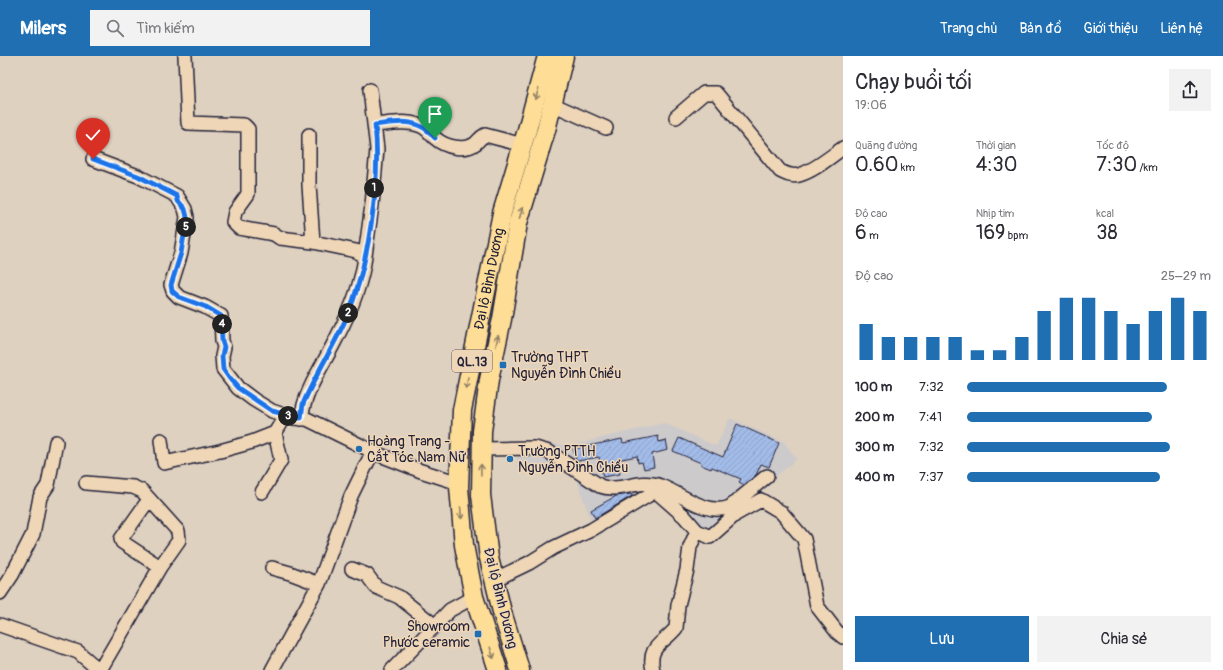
<!DOCTYPE html>
<html lang="vi">
<head>
<meta charset="utf-8">
<style>
  body { margin:0; font-family:Pangolin,sans-serif; background:#f2f2f3; color:#2b2b33; height:100vh; display:flex; flex-direction:column; font-size:15px; white-space:nowrap }
  * { box-sizing:border-box; margin:0 }
  p { font-size:13px; color:#7c7c81 }
  .icon { flex:none; width:22px; height:22px; fill:none; stroke:currentColor; stroke-width:2; stroke-linecap:round; stroke-linejoin:round }
  .map { position:relative; flex:1; overflow:hidden }
  .sheet { display:flex; flex-direction:column; background:#fff; width:380px }
  .sheet>* { flex:none }
  .pin { position:absolute; display:grid; place-items:center; width:34px; height:34px; color:#fff; margin:-41px -17px; border-radius:50% 50% 50% 0; rotate:-45deg; box-shadow:0 0 4px #0007 }
  .pin .icon { rotate:45deg }
  .km { position:absolute; width:20px; height:20px; margin:-10px; border-radius:50%; background:#222; color:#fff; font-size:11px; line-height:20px; text-align:center }
  .round { display:grid; place-items:center; flex:none; width:42px; height:42px; border-radius:0px; background:#f2f2f3 }
  .overview { display:flex; align-items:center; justify-content:space-between; height:68px; padding:0 12px }
  h1 { font-size:22px; font-weight:600; line-height:30px }
  .stats { display:grid; grid-template-columns:repeat(3,1fr); gap:6px; height:68px; padding:4px 12px }
  .stats div { display:grid; align-content:center }
  .stats b { font-size:20px; font-weight:600 }
  .stats small { font-size:11px; font-weight:400 }
  .stats p { font-size:11px }
  .chart { height:112px; padding:8px 12px }
  .chart p { display:flex; justify-content:space-between }
  .chart svg { width:100%; height:72px; margin-top:4px; stroke:#1f6fb2; stroke-width:6 }
  .cta { display:flex; gap:8px; margin-top:auto; padding:8px 12px }
  .cta a { flex:1; height:46px; border-radius:0px; background:#1f6fb2; color:#fff; font-size:16px; font-weight:600; line-height:46px; text-align:center }
  .cta a+a { background:#f2f2f3; color:#2b2b33 }
  ul { padding:0 12px; list-style:none; font-size:13px }
  li { display:grid; grid-template-columns:64px 48px 1fr; align-items:center; height:30px }
  li i { height:10px; border-radius:5px; background:#1f6fb2 }
  header { display:flex; align-items:center; gap:24px; box-sizing:border-box; height:56px; padding:0 20px; background:#1f6fb2; color:#fff }
  header strong { font-size:19px }
  nav { display:flex; gap:22px; margin-inline-start:auto; font-size:14px }
  .search { width:280px; height:36px; background:#f2f2f3; display:flex; align-items:center; gap:10px; box-sizing:border-box; padding:0 14px; border-radius:0px; color:#7c7c81; font-size:15px }
  main { display:flex; flex:1; min-height:0 }
  .map>svg:first-child { display:block }
</style>
</head>
<body>
<header>
<strong>Milers</strong>
<div class="search"><svg class="icon" aria-label="search" viewBox="0 0 24 24"><circle cx="10" cy="10" r="6"/><path d="M15 15l6 6"/></svg>Tìm kiếm</div>
<nav><a>Trang chủ</a><a>Bản đồ</a><a>Giới thiệu</a><a>Liên hệ</a></nav>
</header>
<main>
<div class="map">
<svg width="843" height="614" viewBox="0 0 843 614">
  <defs>
    <pattern id="building-hatch" width="6" height="6" patternUnits="userSpaceOnUse"><rect width="6" height="6" fill="#a2bbe8"/><path d="M-1 1l2-2M0 6l6-6M5 7l2-2" fill="none" stroke="#8ba0c8"/></pattern>
  </defs>
  <rect width="100%" height="100%" fill="#dfd1c0"/>
  <filter id="ink" filterUnits="userSpaceOnUse"><feTurbulence type="fractalNoise" baseFrequency=".025" numOctaves="2"/><feDisplacementMap in="SourceGraphic" scale="8" xChannelSelector="R" yChannelSelector="G"/><feConvolveMatrix kernelMatrix="1 2 1 2 8 2 1 2 1" color-interpolation-filters="sRGB"/></filter>
  <g filter="url(#ink)">
    <path fill="#cdcacc" d="M730,362l54,24 13,17 -88,73 -46,-41 -70,36 -19,-56 -57,-4v-25l55,3 92,-22 52,23z"/>
    <path fill="url(#building-hatch)" stroke="#22223b" d="M737,368l42,19 -10,24 -8,-3 -5,11 -12,10 -5,-3 2,-3 -29,-12 -1,2 -10,-4v-2l-28,-12 6,-13 44,19z
      M658,380l1,6 7,-2 2,10 -16,4 2,13 -10,2 -2,-7 -4,1 -1,-7 -20,4 3,14 -17,3 -4,-20 -21,4 -2,-1 -3,-11 49,-10 1,4z
      M631,438l1,2 -37,22 -4,-8 25,-14z"/>
    <g fill="none" stroke-linecap="round" stroke-linejoin="round">
      <defs>
        <path id="minor" d="M185,0l3,67 56,2 4,4v65l-13,18 -2,10 6,6 35,6 6,4 33,4
          M552,48l54,24
          M676,61l28,-24h12l64,78c6,3 12,6 19,4 15,-4 31,-18 44,-27
          M375,69c13,-1 30,-5 43,0 9,2 11,8 17,13 10,9 30,14 41,5 3,-3 5,-6 9,-8l38,10
          M93,103l45,17 39,20 8,13 2,8 -6,36 -10,32 2,6 6,6 26,10 16,9 1,25 2,6 -2,9 1,13 15,19 16,12 18,11 21,7 14,1 73,36 41,16 38,12
          M365,200l7,-51 5,-56 -7,-59
          M301,363c4,-30 23,-55 36,-82 13,-25 25,-53 28,-81l-9,-5 -43,-9 -4,-57v-50
          M161,384l3,23 56,-12 32,-9 23,-9 11,-18
          M482,393l53,-1 14,4 51,34c19,7 38,-7 58,-1 21,7 49,32 72,22l37,-31
          M86,427l47,4 9,4 36,40 1,9 -19,27 -60,103
          M262,436l19,-32 -6,-27
          M145,449l-24,34 1,3 38,25
          M272,512l18,5 29,11
          M352,513l15,6 9,12 23,10 35,28
          M494,524l35,-17 24,-15 38,-18 63,-38 5,2 25,22 13,15
          M0,537l12,-18 21,-41 7,-37 8,-12 8,-43
          M0,569l78,27 21,18
          M272,614l47,-86 32,-88 22,-45
          M392,614l58,-60 24,-13
          M653,614c-6,-24 10,-26 23,-42l2,-23 9,-35 3,-23 7,-16 13,6 26,-23 25,-14 20,12 23,27 13,67 20,26 6,5"/>
        <g id="highway">
          <path id="s1" d="M498,614l-24,-73 -10,-52 -5,-58 3,-77 40,-197 25,-83 20,-74"/>
          <path d="M520,614l-18,-58 -13,-54 -8,-63 1,-64 7,-51 13,-61 16,-96 28,-93 18,-74"/>
        </g>
      </defs>
      <use href="#minor" stroke="#22223b" stroke-width="16"/>
      <use href="#highway" stroke="#22223b" stroke-width="21"/>
      <use href="#minor" stroke="#eed6b6" stroke-width="13"/>
      <use href="#highway" stroke="#fedd96" stroke-width="18"/>
    </g>
    <defs><path id="oneway-shaft" d="M-6 0H5M1.5-3L5.5 0L1.5 3" fill="none" stroke-width="1.6" stroke-linecap="round" stroke-linejoin="round"/></defs>
    <g stroke="#908068">
      <use href="#oneway-shaft" transform="translate(537 38) rotate(105)"/>
      <use href="#oneway-shaft" transform="translate(521 157) rotate(-73)"/>
      <use href="#oneway-shaft" transform="translate(497 285) rotate(-78)"/>
      <use href="#oneway-shaft" transform="translate(467 327) rotate(101)"/>
      <use href="#oneway-shaft" transform="translate(481 414) rotate(-89)"/>
      <use href="#oneway-shaft" transform="translate(461 457) rotate(85)"/>
      <use href="#oneway-shaft" transform="translate(492 597) rotate(72)"/>
    </g>
  </g>
  <g fill="none" stroke-linecap="round" stroke-linejoin="round" filter="url(#ink)">
    <defs>
      <path id="route" d="M93,103l45,17 39,20 1,5 7,8 2,8 -6,36 -10,32 1,6 7,6 27,10 15,9 1,25 2,6 -2,9 1,13 7,10 8,9 34,23 29,7 2,-14c13,-31 32,-59 45,-90 21,-51 33,-134 27,-189 24,-3 43,-8 60,13"/>
    </defs>
    <use href="#route" stroke="#fff" stroke-width="8"/>
    <use href="#route" stroke="#1a73e8" stroke-width="5"/>
  </g>
  <g fill="#1f6fb2" stroke="#eed6b6" stroke-width="1.5">
    <rect x="499" y="305" width="8" height="8" rx="2"/>
    <circle cx="359" cy="393" r="4"/>
    <circle cx="510" cy="403" r="4"/>
    <rect x="474" y="574" width="8" height="8" rx="2"/>
  </g>
  <g text-anchor="middle" stroke-width="3" stroke-linejoin="round" paint-order="stroke">
    <rect fill="#eed6b6" stroke="#5f5860" stroke-width="1" x="452" y="294" width="40" height="22" rx="3"/>
    <g font-size="13" font-weight="bold" fill="#22223b">
      <text x="472" y="310">QL.13</text>
    </g>
    <g font-size="14" fill="#22223b" stroke="#eed6b6">
      <text dy="5" stroke="none"><textPath href="#s1" startOffset="399">Đại lộ Bình Dương</textPath></text>
      <text transform="translate(501 542) rotate(76)" y="5">Đại lộ Bình Dương</text>
    </g>
    <g font-size="14" fill="#22223b" stroke="#eed6b6" text-anchor="start">
      <text x="511" y="306">Trường THPT<tspan x="511" dy="16">Nguyễn Đình Chiểu</tspan></text>
      <text x="367" y="390">Hoàng Trang -<tspan x="367" dy="16">Cắt Tóc Nam Nữ</tspan></text>
      <text x="518" y="400">Trường PTTH<tspan x="518" dy="16">Nguyễn Đình Chiểu</tspan></text>
      <text x="470" y="575" text-anchor="end">Showroom<tspan x="470" dy="16">Phước ceramic</tspan></text>
    </g>
  </g>
</svg>
<div class="pin" style="left:435px;top:82px;background:#1e9e55"><svg class="icon" aria-label="arrive" viewBox="0 0 24 24"><path d="M6 21V4h12l-3 4 3 4H6"/></svg></div>
<div class="pin" style="left:93px;top:103px;background:#d93025"><svg class="icon" aria-label="check" viewBox="0 0 24 24"><path d="M5 12l5 5 9-10"/></svg></div>
<b class="km" style="left:374px;top:132px">1</b>
<b class="km" style="left:348px;top:257px">2</b>
<b class="km" style="left:288px;top:360px">3</b>
<b class="km" style="left:222px;top:268px">4</b>
<b class="km" style="left:186px;top:171px">5</b>
</div>
<section class="sheet">
<div class="overview"><div><h1>Chạy buổi tối</h1><p>19:06</p></div><a class="round"><svg class="icon" aria-label="share" viewBox="0 0 24 24"><path d="M12 15V3M7 8l5-5 5 5M5 13v7h14v-7"/></svg></a></div>
<div class="stats">
<div><p>Quãng đường</p><b>0.60<small> km</small></b></div>
<div><p>Thời gian</p><b>4:30</b></div>
<div><p>Tốc độ</p><b>7:30<small> /km</small></b></div>
</div>
<div class="stats">
<div><p>Độ cao</p><b>6<small> m</small></b></div>
<div><p>Nhịp tim</p><b>169<small> bpm</small></b></div>
<div><p>kcal</p><b>38</b></div>
</div>
<div class="chart"><p><span>Độ cao</span>25–29 m</p>
<svg viewBox="0 0 160 44" preserveAspectRatio="none"><path d="M5 44V22M15 44V30M25 44V30M35 44V30M45 44V30M55 44V38M65 44V38M75 44V30M85 44V14M95 44V6M105 44V6M115 44V14M125 44V22M135 44V14M145 44V6M155 44V14"/></svg>
</div>
<ul>
<li><b>100 m</b>7:32<i style="width:82%"></i></li>
<li><b>200 m</b>7:41<i style="width:76%"></i></li>
<li><b>300 m</b>7:32<i style="width:83%"></i></li>
<li><b>400 m</b>7:37<i style="width:79%"></i></li>
</ul>
<div class="cta"><a>Lưu</a><a>Chia sẻ</a></div>
</section>
</main>
</body>
</html>
